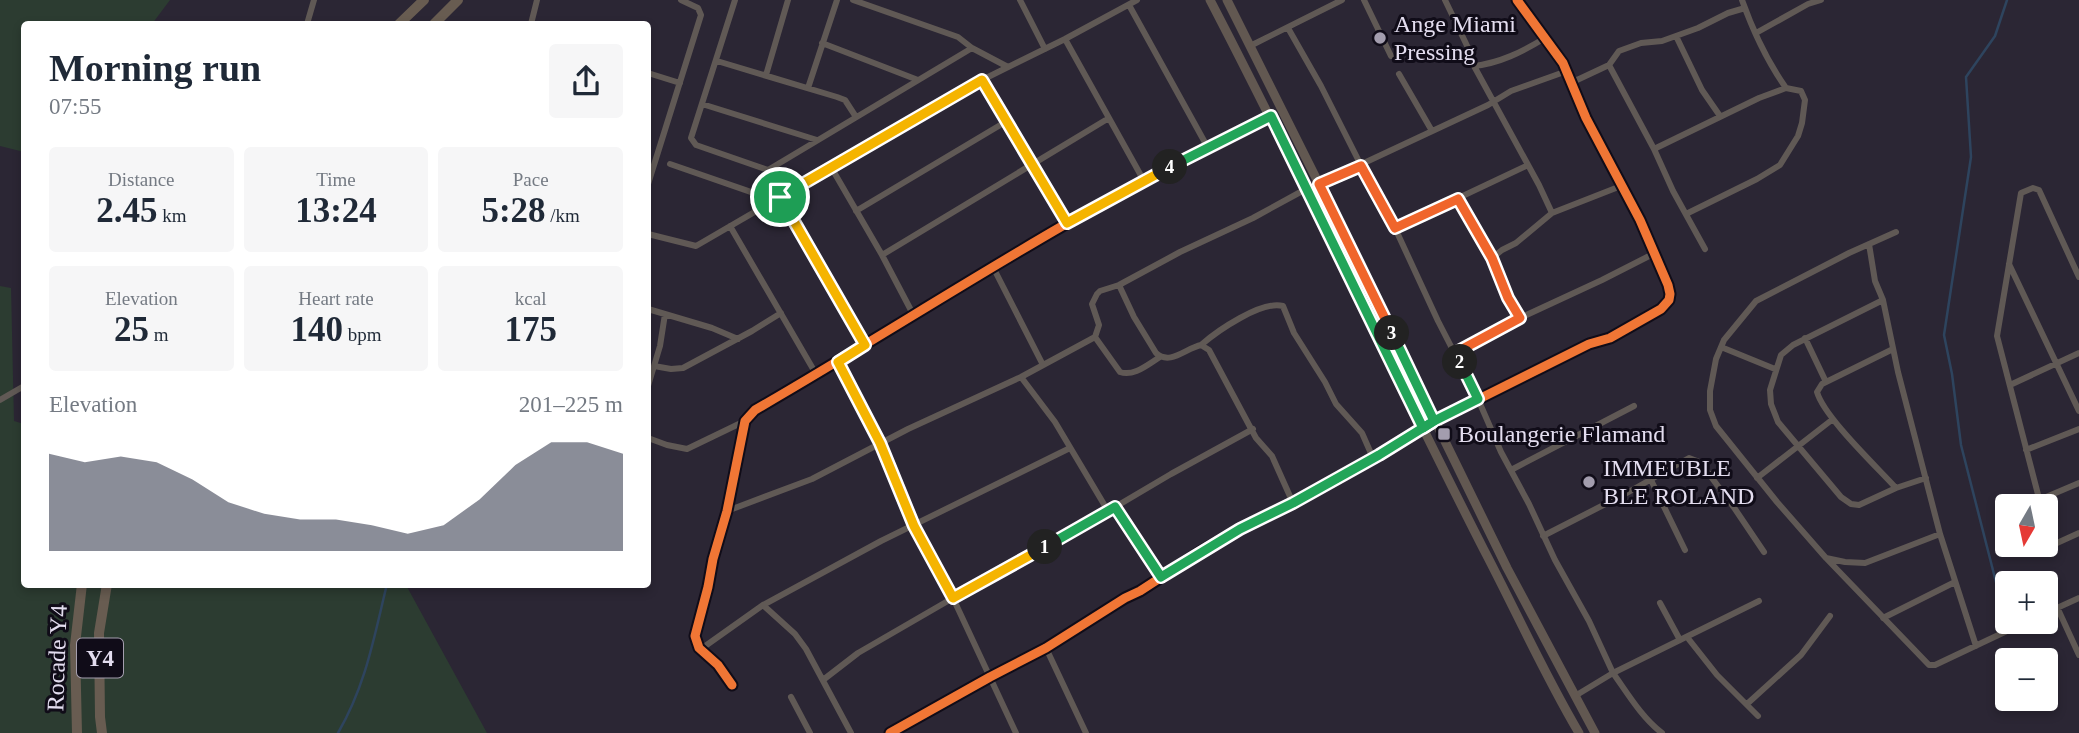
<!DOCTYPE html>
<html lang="en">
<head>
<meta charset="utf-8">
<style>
  body { margin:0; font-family:Georgia,serif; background:#f6f6f7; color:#1f2937; height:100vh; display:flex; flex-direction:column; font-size:26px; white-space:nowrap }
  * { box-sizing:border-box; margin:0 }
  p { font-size:23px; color:#747a83 }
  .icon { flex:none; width:38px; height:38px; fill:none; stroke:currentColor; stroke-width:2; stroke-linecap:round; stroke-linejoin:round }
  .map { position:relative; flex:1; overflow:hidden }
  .side { position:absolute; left:21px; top:21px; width:630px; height:567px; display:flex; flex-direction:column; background:#fff; border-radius:7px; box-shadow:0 4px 10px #0003 }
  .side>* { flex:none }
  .needle { width:46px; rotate:189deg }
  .buttons { position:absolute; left:1995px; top:494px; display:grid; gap:14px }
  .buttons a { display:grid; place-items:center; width:63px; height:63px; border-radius:7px; background:#fff; box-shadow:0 4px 10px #0003; font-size:35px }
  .pin { position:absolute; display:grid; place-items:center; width:60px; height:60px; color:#fff; margin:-30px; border:4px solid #fff; border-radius:50%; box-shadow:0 2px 7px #0007 }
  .km { position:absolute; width:35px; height:35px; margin:-18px; border-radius:50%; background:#222; color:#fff; font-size:19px; line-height:35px; text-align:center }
  .round { display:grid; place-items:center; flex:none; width:74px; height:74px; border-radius:7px; background:#f6f6f7 }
  .headline { display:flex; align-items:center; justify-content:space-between; height:119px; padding:0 28px }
  h1 { font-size:38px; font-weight:700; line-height:52px }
  .stats { display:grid; grid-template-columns:repeat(3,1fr); gap:10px; height:119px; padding:7px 28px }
  .stats div { display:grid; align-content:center; border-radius:7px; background:#f6f6f7; text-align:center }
  .stats b { font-size:35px; font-weight:700 }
  .stats small { font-size:19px; font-weight:400 }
  .stats p { font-size:19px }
  .chart { height:196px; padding:14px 28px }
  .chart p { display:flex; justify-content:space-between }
  .chart svg { width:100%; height:126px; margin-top:7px; fill:#5a5d6d; opacity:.7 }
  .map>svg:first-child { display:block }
</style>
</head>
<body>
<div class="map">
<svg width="2079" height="733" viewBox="0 0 2079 733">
  <rect width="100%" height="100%" fill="#2b2634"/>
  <path fill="#2c3c31" d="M0,0h170l-18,24h-128v128l-24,-6z
    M0,286l11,2 3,133 10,3v160l382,1 81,148h-487z"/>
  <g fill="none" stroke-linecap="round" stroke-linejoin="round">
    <path stroke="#2e445e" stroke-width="2.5" d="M1997,586l-36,-141 -9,-71 -8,-39 27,-178 -5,-80 29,-41 12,-36
      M338,733c28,-48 36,-96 49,-149"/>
    <path stroke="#605955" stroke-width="6" d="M735,0l-44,138 5,7 72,25
      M853,0l105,37 14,11 36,19
      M1020,0l25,49
      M1364,0l27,56
      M1445,0l26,54 3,12c26,-3 48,-14 71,-28
      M1129,5l79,143
      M307,24l7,-24
      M531,24l6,-24
      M1288,28l33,58 62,123 12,19 43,93 40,78 23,53 28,52 26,56 34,61 24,52 -38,23
      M1756,33l52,-29 13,-4
      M1676,36l26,54 18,26
      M1065,39l79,142
      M822,43l96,37
      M1250,46l92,-46
      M717,61l120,36 8,3 11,17
      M1609,65l10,-14 22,-8 21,-2 36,-13 30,-15 17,-5
      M1474,66l65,119 13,28
      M648,73l32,10
      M1399,74l33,57
      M766,75l22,-75
      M1570,79l7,1 32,-15 45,84 19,42 32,58
      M982,80l85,143
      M808,88l29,-88
      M702,104l115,36
      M1654,149l105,-51 27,-10
      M670,164l104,36
      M831,167l51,88 32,61
      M648,184l53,-169 -3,-7 -17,-8
      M1319,184l169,-79 23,-14 56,-20
      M762,196l6,-26 204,-122
      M780,197l85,148
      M1458,199l34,59 17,40 11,20
      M856,211l151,-90
      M1686,214l71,-35 23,-14 18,-29 4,-13 3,-23 -4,-9 -15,-3c-19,-27 -33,-57 -44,-88
      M730,226l86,148
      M1395,228l133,-63
      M1896,232l-47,21 -93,48 -32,39 -8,19 -6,32v19l6,16 61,76 49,56 103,107h6l93,-44
      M648,234l48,12 286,-166 83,-41 72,-39
      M1869,244l6,37 8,19 15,72 42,162 36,112
      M882,255l227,-137
      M1492,258l10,-8 14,-7 36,-30 69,-27
      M2009,264l70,147
      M993,267l50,98
      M1119,285l15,32 22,36c14,13 30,-5 45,-8l8,5 47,88 16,18 21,47
      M1883,300l-90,45 -12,10 -11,35 1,14 7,18 63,75 10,7 8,1 37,-17 30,-10
      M648,309l64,19 26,11
      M1095,337l25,35c14,5 28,-8 40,-15
      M1805,338l21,44
      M1201,345c16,-14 61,-45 82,-39l11,27 31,49 11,22 26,29 11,25
      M1721,347l54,22
      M1893,349l-71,35 -5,8c7,25 60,75 79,96
      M1455,353l65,-35 82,-38 51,-26
      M838,362l42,81 34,83 39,72 63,135
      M654,366l17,3 12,-1 69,-37 29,-18
      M1021,377l34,45 53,89
      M2010,385l69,-32
      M648,386l12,-40 5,-32
      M0,400l24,-14
      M648,438l19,7 20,4 58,-28
      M2026,450l53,-21
      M1511,470l123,-64
      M1757,478l76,-59
      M1651,480l34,70
      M2039,500l40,-17
      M2041,506l-44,-170 24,-143 12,-5 6,2 40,87
      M1115,507l46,70
      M727,511l85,-32 96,-50 113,-52 74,-40 4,-12 -7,-21 5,-10 3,-3 19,-6 61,-33 73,-34 53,-29
      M2046,524l6,17 5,2 22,-10
      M1543,536l82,-42 64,-36 8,3 6,5 32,43 29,43
      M1826,558l19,4 20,1 75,-29
      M1660,603l20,37
      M763,605l118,-64 189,-93
      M2057,607l22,48
      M2046,613l33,-15
      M1883,618l72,-36
      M1687,637l30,38 41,41
      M1046,648l40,85
      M701,649l62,-44 32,29 11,15 45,84
      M823,680l35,-27 95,-55 113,-62 105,-62 82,-45
      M732,685l-14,-20 -19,-17 -4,-12 13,-49 5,-28 14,-48 18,-90 10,-11c104,-60 205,-125 309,-185 68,-39 138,-74 207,-109
      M791,697l19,36
      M1747,704l54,-49 29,-39
      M890,733l100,-56 56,-29 79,-50 15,-7 60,-39 40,-23 53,-26 86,-48 56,-34 154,-77 21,-6 51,-29 8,-9 1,-6 -2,-9 -28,-65 -54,-102 -23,-55 -46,-63
      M1662,733c-20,-15 -34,-39 -49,-60l146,-72"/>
    <path stroke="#625851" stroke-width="9" d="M1210,0c95,182 181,368 274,550 32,61 60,124 95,183
      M1227,0l92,184 188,384 88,165"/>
    <path stroke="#685c51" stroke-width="10" d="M399,24l25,-24
      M434,24l24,-24
      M77,733l-2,-88 7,-61
      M102,733l-2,-16 -1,-84 8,-49"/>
    <defs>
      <path id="cycleway" d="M732,685l-14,-20 -19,-17 -4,-12 13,-49 5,-28 14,-48 18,-90 10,-11c104,-60 205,-125 309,-185 68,-39 138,-74 207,-109
        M890,733l100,-56 56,-29 79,-50 15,-7 60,-39 40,-23 53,-26 86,-48 56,-34 154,-77 21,-6 51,-29 8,-9 1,-6 -2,-9 -28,-65 -54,-102 -23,-55 -46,-63"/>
    </defs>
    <use href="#cycleway" stroke="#100c18" stroke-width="13"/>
    <use href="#cycleway" stroke="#f07635" stroke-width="9"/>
  </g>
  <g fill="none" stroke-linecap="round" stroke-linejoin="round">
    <defs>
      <path id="split-1" d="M780,197l85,148 -27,17 42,81 34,83 39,72 92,-51"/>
      <path id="split-2" d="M1045,547l70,-40 46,70 79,-48 53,-26 86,-48 55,-34 44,-22 -18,-37"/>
      <path id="split-3" d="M1392,333l-73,-149 42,-18 34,62 63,-29 34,59 16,40 12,20 -65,35 5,9"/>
      <path id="split-4" d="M1170,167l101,-51 152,312 11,-7 -42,-88"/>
      <path id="split-5" d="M780,197l202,-117 85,143 103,-56"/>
    </defs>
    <use href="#split-1" stroke="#fff" stroke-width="14"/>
    <use href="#split-2" stroke="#fff" stroke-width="14"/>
    <use href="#split-3" stroke="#fff" stroke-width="14"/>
    <use href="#split-4" stroke="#fff" stroke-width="14"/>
    <use href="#split-5" stroke="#fff" stroke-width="14"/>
    <use href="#split-1" stroke="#f5b400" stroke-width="9"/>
    <use href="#split-2" stroke="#22a559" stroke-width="9"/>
    <use href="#split-3" stroke="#f0652b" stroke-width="9"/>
    <use href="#split-4" stroke="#22a559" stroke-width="9"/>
    <use href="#split-5" stroke="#f5b400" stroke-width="9"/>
  </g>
  <g fill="#a39dae" stroke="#100c18" stroke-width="2.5">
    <circle cx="1380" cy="38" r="7"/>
    <rect x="1437" y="427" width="14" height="14" rx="3.5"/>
    <circle cx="1589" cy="482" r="7"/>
  </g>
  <g text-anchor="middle" stroke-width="6" stroke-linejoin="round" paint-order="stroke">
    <rect fill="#100c18" stroke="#a49eae" stroke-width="2" x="77" y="638.5" width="46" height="39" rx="5"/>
    <g font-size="23" font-weight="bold" fill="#e3ddef">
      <text x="100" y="666">Y4</text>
    </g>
    <g font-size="24" fill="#e3ddef" stroke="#100c18" text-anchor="start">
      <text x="1394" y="32">Ange Miami<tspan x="1394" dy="28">Pressing</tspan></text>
      <text x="1458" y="442">Boulangerie Flamand</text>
      <text x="1603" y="476">IMMEUBLE<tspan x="1603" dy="28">BLE ROLAND</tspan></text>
    </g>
    <g font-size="24" fill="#e3ddef" stroke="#100c18">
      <text transform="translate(57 658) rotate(-88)" y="8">Rocade Y4</text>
    </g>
  </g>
</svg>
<div class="buttons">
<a><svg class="needle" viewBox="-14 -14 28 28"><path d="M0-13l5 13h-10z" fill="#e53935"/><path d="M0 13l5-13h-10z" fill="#747a83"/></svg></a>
<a>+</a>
<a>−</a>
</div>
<div class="pin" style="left:780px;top:197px;background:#1e9e55"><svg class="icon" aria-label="arrive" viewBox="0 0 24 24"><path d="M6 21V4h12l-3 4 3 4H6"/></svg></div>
<b class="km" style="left:1045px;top:547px">1</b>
<b class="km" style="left:1460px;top:362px">2</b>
<b class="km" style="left:1392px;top:333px">3</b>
<b class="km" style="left:1170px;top:167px">4</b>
<section class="side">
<div class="headline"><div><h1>Morning run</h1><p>07:55</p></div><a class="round"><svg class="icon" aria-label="share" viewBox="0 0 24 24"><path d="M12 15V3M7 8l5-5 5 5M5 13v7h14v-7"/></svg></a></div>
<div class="stats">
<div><p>Distance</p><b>2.45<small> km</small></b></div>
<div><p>Time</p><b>13:24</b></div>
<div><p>Pace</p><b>5:28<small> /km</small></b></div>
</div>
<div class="stats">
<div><p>Elevation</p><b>25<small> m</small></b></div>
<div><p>Heart rate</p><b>140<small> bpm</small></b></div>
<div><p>kcal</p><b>175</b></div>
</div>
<div class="chart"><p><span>Elevation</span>201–225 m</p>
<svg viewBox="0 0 160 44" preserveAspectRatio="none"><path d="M0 44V10L10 13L20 11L30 13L40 19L50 27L60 31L70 33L80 33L90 35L100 38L110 35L120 26L130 14L140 6L150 6L160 10V44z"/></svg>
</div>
</section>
</div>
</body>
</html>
